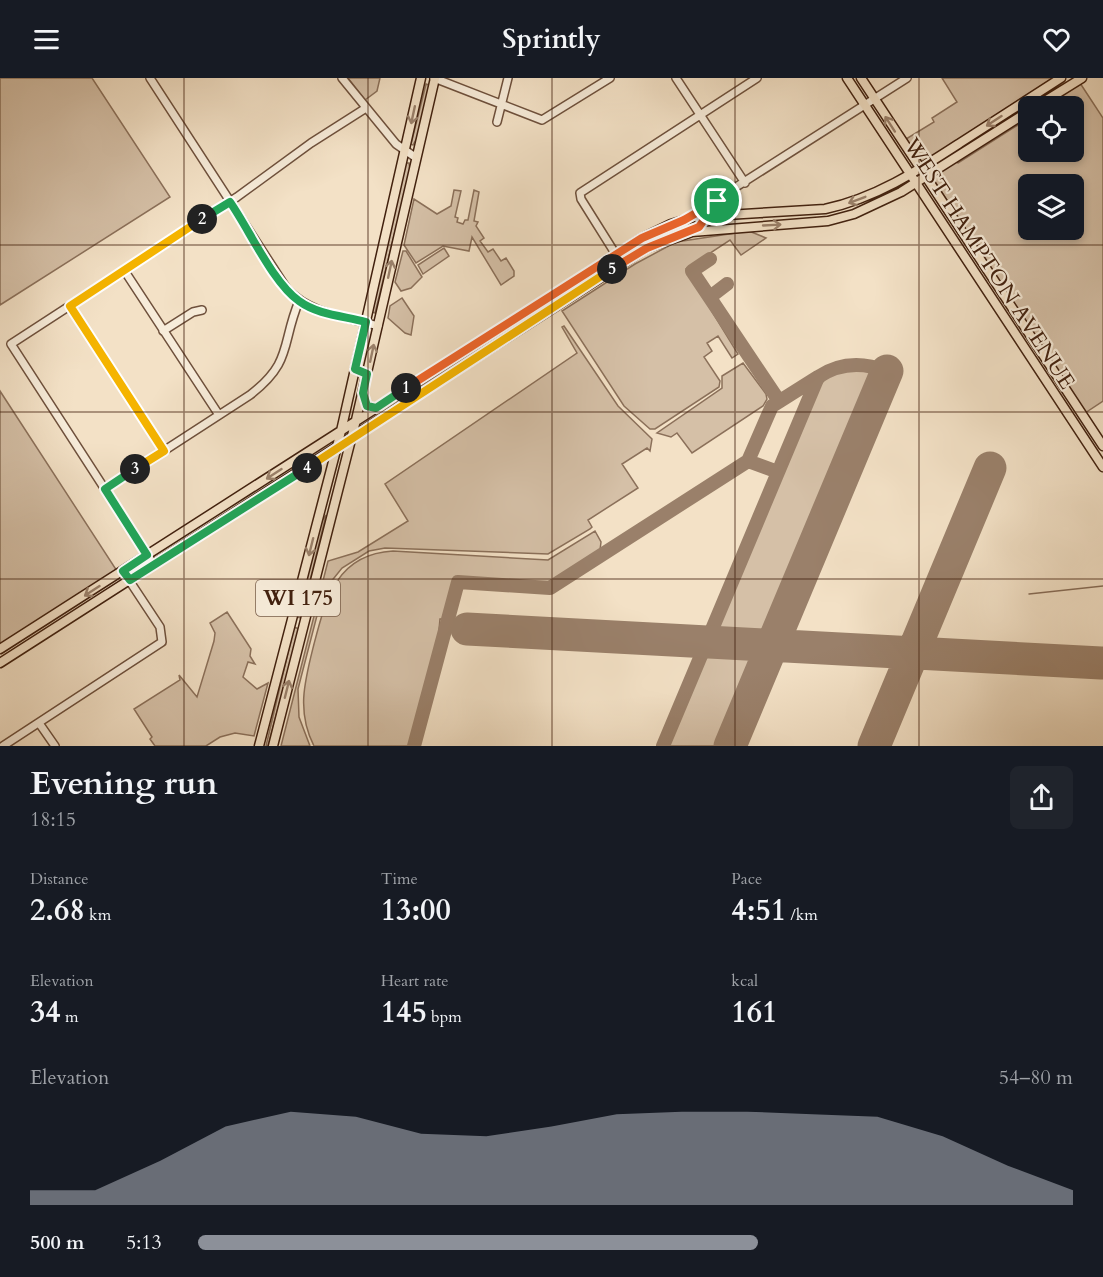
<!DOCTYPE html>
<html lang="en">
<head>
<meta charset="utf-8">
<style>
  body { margin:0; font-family:Cardo,serif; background:#20242c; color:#f1f3f6; height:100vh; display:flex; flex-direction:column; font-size:22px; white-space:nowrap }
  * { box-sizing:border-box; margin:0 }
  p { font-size:20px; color:#9ea1a6 }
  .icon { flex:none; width:33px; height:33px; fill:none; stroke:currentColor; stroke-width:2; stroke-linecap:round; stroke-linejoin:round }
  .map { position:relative; height:668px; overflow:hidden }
  .sheet { display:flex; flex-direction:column; background:#171b24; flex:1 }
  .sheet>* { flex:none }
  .controls { position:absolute; left:1018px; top:18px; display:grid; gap:12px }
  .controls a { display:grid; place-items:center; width:66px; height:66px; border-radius:9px; background:#171b24; box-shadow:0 3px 9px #0003; font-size:30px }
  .pin { position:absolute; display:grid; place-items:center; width:51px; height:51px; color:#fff; margin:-26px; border:3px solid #fff; border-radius:50%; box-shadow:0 2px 6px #0007 }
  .km { position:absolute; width:30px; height:30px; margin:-15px; border-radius:50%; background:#222; color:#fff; font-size:16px; line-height:30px; text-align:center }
  .round { display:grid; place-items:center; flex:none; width:63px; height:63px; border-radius:9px; background:#20242c }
  .summary { display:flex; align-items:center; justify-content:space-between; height:102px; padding:0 30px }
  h1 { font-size:33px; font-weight:600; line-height:45px }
  .figures { display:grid; grid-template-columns:repeat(3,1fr); gap:9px; height:102px; padding:6px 30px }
  .figures div { display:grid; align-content:center }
  .figures b { font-size:30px; font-weight:600 }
  .figures small { font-size:16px; font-weight:400 }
  .figures p { font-size:16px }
  .chart { height:168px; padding:12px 30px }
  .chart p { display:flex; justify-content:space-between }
  .chart svg { width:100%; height:108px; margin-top:6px; fill:#8c9099; opacity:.7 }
  ul { padding:0 30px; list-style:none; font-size:20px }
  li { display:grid; grid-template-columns:96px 72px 1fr; align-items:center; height:45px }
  li i { height:15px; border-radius:8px; background:#8c9099 }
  header { display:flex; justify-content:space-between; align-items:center; height:78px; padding:0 30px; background:#171b24; font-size:27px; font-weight:600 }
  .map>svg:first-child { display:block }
</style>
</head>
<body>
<header><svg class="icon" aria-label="menu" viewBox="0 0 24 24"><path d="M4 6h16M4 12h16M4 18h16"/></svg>Sprintly<svg class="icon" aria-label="heart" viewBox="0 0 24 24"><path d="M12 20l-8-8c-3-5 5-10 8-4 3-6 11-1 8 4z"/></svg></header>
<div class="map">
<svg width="1103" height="668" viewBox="0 0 1103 668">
  <rect width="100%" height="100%" fill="#f3e1c6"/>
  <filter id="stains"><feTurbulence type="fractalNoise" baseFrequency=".00333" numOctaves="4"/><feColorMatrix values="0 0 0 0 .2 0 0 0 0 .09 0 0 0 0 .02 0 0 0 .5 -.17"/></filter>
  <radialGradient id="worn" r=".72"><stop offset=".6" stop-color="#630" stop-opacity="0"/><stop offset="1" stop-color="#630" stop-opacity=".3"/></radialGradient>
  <path fill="#d5c0a7" stroke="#8b705a" stroke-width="1.5" fill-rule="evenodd" d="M0,0h92l78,119 -170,108z
    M348,0h32l-3,13 -12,9z
    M942,0h111l-131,85 -16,-24 28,-17 -2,-4 25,-16z
    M1080,5l23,35v283l-18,12 -155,-239 25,-15 3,4 71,-45v34h45v-46h-28zM1029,106h45v46h-45z
    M426,6l3,1 -11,51 -5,9 -2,-1z
    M406,85h3l1,8 -35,142 -3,-1z
    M454,112l7,1 -6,26 3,1 -1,4 6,2 2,-4h3l6,-30 5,2 -5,29 4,1 -2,4 8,12 -4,3 8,11 5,-3 8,12 5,-3 8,13v5l-13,9 -29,-48 -3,14 -26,-5 -27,17 -12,-18 10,-46 23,15 14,-8z
    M749,153l17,7 -25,17 -11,-15 -44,29 52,85 -6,4 -14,-22 -11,7 5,8 -8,6 16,24 -1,6 -64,42h-5l-26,-23 -62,-95 73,-47 41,-22z
    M444,170l5,8 -26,18 -5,-9z
    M403,173h3l16,26 -11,11 -10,3 -6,-9z
    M402,220l12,18 -3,19 -6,-2 -17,-15 2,-12z
    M564,248l54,80 34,33 -2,12 -3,-3 -25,16 16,24 -50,32 4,7 -2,2 -42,25 -163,-6 -16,3 -27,17 -16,20 -5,12 -23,89 1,28 11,29h-29l47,-185 30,-9 50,-31 -23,-37 192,-131 -15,-26z
    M743,285l23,31 1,5 -4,7 -71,47 -15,-20 -6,4 -14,-4 65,-45v-12z
    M843,292l23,-1 7,4 1,5 -100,242c-11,23 -28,16 -50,14l-5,-7 2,-7 98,-234 12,-13z
    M0,313l117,180 -117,74z
    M326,437l-25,103 -4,-1 24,-95z
    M595,453l6,11 -1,8 -40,28 -15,5 -91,-4 -11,40h-3l-2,22 -29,105h-95c-18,-35 -9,-66 0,-102 12,-46 23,-90 79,-93l155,9z
    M227,534l24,37 -1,7 5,8 -7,-2 -5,15 14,12 11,-6 -14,53 -19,-3 -15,4 -14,9h-51l-5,-7 2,-2 -18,-28 46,-29 -1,-5 18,22 17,-56 1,-8 -5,-10z
    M294,549l5,2 -31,117h-2z
    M722,573l31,3 3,7 -35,85h-52l35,-86 9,-8z"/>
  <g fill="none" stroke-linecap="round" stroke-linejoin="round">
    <path stroke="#876c57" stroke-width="1.5" d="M1029,516l74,-8"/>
    <path stroke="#9a806a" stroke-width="14" d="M710,181l-18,12 87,130
      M710,219l17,-13
      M748,383l30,11
      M707,564l66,3
      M414,668l44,-164 92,6 198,-127 24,-55 46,-29
      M663,668l155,-369c22,-15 45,-15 69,-6"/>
    <path stroke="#9a806a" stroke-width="33" d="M467,551l634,34
      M730,668l157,-375
      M874,668l116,-278"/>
    <defs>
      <path id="minor" d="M150,0l137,211c23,25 59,28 91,37
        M342,0l54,66 19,13
        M434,0l108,42 68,-42
        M676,0l69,105
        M497,44l11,-44
        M689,139l218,-139
        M618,180l-37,-59 -1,-6 177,-115
        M124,192l95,145
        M70,228l94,145
        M163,253l30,-19 9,-2
        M105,411l145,-94c43,-33 31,-51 49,-94
        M154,487l-143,-221 226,-147 74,-54 55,-35
        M39,645l16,23
        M3,668l159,-104 -2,-15 -37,-56"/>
      <path id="major" d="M847,0l256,389
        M861,0l242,368
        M1037,28l45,-28
        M0,571l642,-411 29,-14 23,-7 131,-8c51,-11 92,-38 135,-66 34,-22 67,-43 101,-65
        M0,585l647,-415 45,-16 136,-11 26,-7 47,-22 128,-81
        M259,668l82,-315 80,-353
        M273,668l83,-326 79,-342"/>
    </defs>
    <use href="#minor" stroke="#6e503c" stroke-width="10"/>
    <use href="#major" stroke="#41200e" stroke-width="11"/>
    <use href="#minor" stroke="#f7ecda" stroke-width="7"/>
    <use href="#major" stroke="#f3e1c6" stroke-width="8"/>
  </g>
  <defs><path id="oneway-shaft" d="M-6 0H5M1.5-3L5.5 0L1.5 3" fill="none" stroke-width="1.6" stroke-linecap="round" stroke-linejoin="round" transform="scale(1.5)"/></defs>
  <g stroke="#9a806a">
    <use href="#oneway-shaft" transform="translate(413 37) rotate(102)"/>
    <use href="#oneway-shaft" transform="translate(994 43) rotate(147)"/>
    <use href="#oneway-shaft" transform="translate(890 46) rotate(-123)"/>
    <use href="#oneway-shaft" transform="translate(857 122) rotate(159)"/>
    <use href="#oneway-shaft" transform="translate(772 147) rotate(-3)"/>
    <use href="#oneway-shaft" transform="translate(390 191) rotate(-78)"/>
    <use href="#oneway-shaft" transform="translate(372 275) rotate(-78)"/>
    <use href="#oneway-shaft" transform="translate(274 396) rotate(147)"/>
    <use href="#oneway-shaft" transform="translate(311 469) rotate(104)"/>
    <use href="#oneway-shaft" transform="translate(92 513) rotate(147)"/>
    <use href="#oneway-shaft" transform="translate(287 611) rotate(-76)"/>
  </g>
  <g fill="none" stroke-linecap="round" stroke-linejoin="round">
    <defs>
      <path id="split-1" d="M406,310l236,-150 42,-18 33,-19"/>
      <path id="split-2" d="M202,141l28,-17c19,27 43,81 69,99 19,14 45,15 67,21l-11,47 12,5 -4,19 4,13 9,2 30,-20"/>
      <path id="split-3" d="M135,391l29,-18 -94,-145 132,-87"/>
      <path id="split-4" d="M135,391l-30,20 42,66 -24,16 7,9 177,-112"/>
      <path id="split-5" d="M307,390l305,-199"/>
      <path id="split-6" d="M612,191l35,-21 52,-21 18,-26"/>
    </defs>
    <use href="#split-1" stroke="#fff" stroke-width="12"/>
    <use href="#split-2" stroke="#fff" stroke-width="12"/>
    <use href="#split-3" stroke="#fff" stroke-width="12"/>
    <use href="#split-4" stroke="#fff" stroke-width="12"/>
    <use href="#split-5" stroke="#fff" stroke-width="12"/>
    <use href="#split-6" stroke="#fff" stroke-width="12"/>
    <use href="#split-1" stroke="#f0652b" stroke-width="8"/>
    <use href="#split-2" stroke="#22a559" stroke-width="8"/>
    <use href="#split-3" stroke="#f5b400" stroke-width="8"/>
    <use href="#split-4" stroke="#22a559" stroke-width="8"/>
    <use href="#split-5" stroke="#f5b400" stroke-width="8"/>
    <use href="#split-6" stroke="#f0652b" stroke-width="8"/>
  </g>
  <path fill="none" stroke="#41200e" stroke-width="1.5" stroke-opacity="0.55" d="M184,0v668M368,0v668M552,0v668M735,0v668M919,0v668M0,167h1103M0,334h1103M0,501h1103"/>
  <g text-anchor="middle" stroke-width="4.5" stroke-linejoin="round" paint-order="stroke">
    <rect fill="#f7ecda" stroke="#785d4b" stroke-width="1.5" x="256" y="502" width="84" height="36" rx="4.5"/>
    <g font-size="21" font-weight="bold" fill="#41200e">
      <text x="298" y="527">WI 175</text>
    </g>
    <g font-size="22" fill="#41200e" stroke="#f7ecda">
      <text transform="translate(990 185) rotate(57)" y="8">WEST HAMPTON AVENUE</text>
    </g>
  </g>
  <rect width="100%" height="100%" filter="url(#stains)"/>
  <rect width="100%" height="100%" fill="url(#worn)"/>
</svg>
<div class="controls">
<a><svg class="icon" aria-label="locate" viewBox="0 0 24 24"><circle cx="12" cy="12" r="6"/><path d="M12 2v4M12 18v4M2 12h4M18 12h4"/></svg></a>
<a><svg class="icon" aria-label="layers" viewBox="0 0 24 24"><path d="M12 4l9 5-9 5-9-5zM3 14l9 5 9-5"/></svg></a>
</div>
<div class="pin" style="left:717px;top:123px;background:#1e9e55"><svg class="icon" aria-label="arrive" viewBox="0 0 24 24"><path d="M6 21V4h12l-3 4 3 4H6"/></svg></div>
<b class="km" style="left:406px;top:310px">1</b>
<b class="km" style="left:202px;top:141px">2</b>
<b class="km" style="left:135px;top:391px">3</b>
<b class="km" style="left:307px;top:390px">4</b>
<b class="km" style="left:612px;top:191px">5</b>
</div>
<section class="sheet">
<div class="summary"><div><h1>Evening run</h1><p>18:15</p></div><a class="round"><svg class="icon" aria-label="share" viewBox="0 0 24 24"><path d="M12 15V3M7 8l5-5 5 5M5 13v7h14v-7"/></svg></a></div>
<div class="figures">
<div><p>Distance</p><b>2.68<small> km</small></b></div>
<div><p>Time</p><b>13:00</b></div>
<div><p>Pace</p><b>4:51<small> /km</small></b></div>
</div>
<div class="figures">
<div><p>Elevation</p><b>34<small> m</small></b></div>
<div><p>Heart rate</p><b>145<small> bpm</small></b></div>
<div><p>kcal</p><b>161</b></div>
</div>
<div class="chart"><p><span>Elevation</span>54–80 m</p>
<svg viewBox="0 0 160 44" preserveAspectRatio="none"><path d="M0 44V38L10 38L20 26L30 12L40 6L50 8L60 15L70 16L80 12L90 7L100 6L110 6L120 7L130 8L140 16L150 28L160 38V44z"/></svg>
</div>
<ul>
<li><b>500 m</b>5:13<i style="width:64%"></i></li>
</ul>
</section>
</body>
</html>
